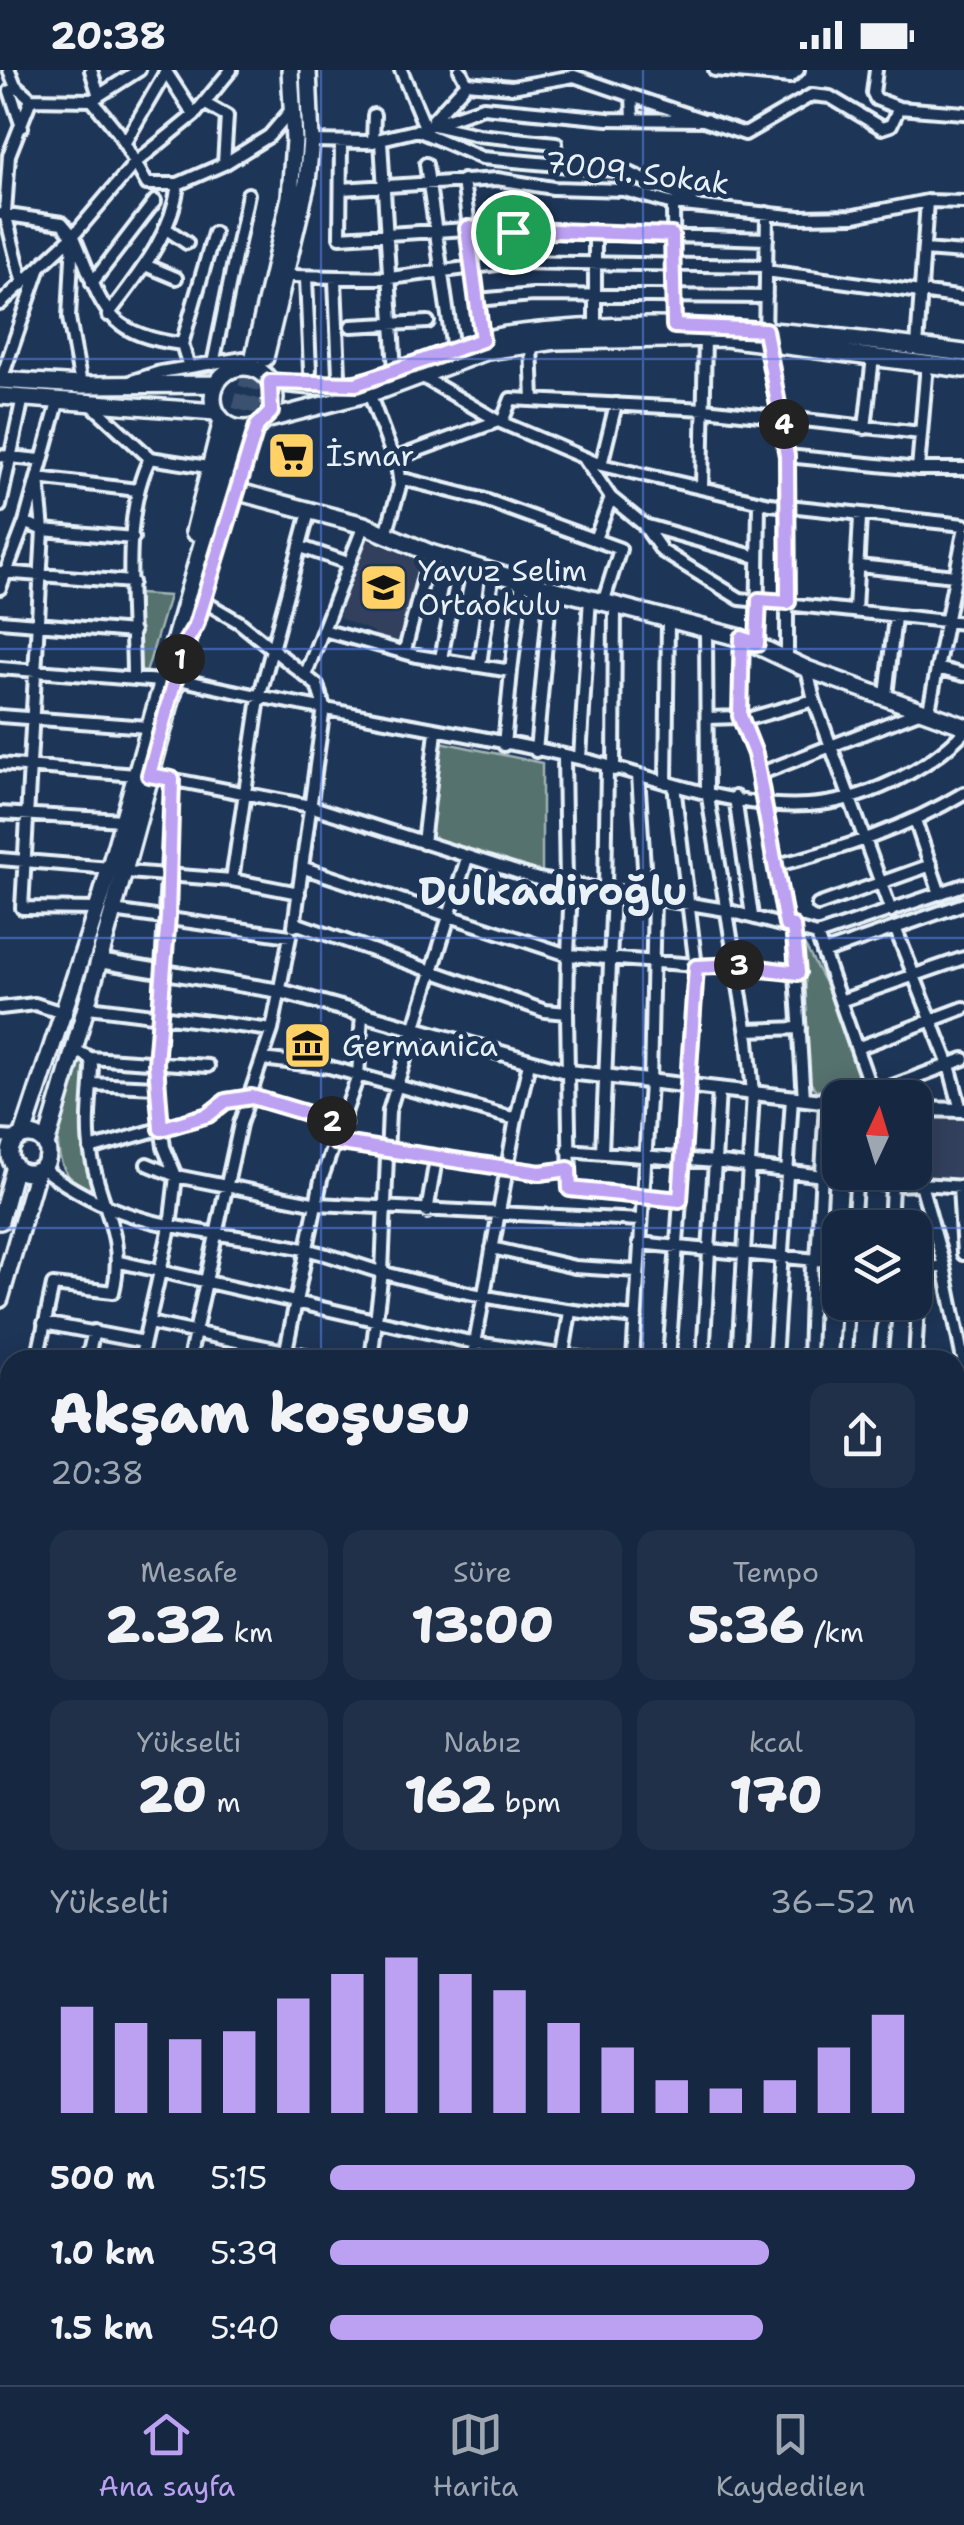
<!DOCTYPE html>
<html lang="tr">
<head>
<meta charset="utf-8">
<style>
  body { margin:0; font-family:"Shantell Sans",sans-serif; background:#1f3048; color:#f1f3f6; height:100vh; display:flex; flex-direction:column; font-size:38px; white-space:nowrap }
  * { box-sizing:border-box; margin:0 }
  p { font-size:32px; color:#9ea6b1 }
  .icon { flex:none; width:55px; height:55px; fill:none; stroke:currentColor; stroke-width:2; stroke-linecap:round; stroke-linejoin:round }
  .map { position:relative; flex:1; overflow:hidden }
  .side { position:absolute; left:0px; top:1280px; width:965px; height:1035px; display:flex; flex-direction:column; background:#162841; border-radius:30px 30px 0 0; box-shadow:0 5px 25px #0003,0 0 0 2px #35445a }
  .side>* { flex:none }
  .needle { width:65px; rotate:4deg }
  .buttons { position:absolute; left:822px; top:1010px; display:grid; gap:20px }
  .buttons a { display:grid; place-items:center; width:110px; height:110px; border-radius:20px; background:#162841; box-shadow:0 5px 25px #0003,0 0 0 2px #35445a; font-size:50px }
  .pin { position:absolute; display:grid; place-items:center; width:85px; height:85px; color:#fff; margin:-42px; border:5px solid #fff; border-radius:50%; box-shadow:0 2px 10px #0007 }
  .km { position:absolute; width:50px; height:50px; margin:-25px; border-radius:50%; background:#222; color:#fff; font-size:28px; line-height:50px; text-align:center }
  .round { display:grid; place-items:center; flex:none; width:105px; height:105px; border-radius:20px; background:#1f3048 }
  .headline { display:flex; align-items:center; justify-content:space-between; height:170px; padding:0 50px }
  h1 { font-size:55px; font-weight:800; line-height:75px }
  .figures { display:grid; grid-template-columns:repeat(3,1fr); gap:15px; height:170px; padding:10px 50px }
  .figures div { display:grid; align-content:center; border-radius:20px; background:#1f3048; text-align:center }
  .figures b { font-size:50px; font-weight:800 }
  .figures small { font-size:28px; font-weight:400 }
  .figures p { font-size:28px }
  .chart { height:280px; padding:20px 50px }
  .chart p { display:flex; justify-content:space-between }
  .chart svg { width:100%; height:180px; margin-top:10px; stroke:#bca0f2; stroke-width:6 }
  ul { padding:0 50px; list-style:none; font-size:32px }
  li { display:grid; grid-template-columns:160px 120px 1fr; align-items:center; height:75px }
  li i { height:25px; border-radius:12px; background:#bca0f2 }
  .status { display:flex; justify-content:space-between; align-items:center; height:70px; padding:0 50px; background:#162841; direction:ltr }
  .status svg { height:28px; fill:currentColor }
  .menu { display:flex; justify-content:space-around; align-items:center; height:140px; border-top:2px solid #35445a; background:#162841; font-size:28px; color:#9ea6b1 }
  .menu a { display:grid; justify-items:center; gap:5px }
  .menu .current { color:#bca0f2 }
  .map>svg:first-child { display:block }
</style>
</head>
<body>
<div class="status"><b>20:38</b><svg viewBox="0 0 49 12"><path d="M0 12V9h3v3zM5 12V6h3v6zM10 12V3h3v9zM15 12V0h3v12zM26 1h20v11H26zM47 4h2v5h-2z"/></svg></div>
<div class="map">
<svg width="964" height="2315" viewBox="0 0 964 2315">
  <rect width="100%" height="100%" fill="#1d3557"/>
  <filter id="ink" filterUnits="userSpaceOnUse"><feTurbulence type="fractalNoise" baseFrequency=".01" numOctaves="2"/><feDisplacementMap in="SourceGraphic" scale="20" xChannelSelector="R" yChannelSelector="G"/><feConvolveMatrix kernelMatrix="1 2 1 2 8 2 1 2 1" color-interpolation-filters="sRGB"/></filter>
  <g filter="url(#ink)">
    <path fill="#30415d" d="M364,468l60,25 -20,85 -29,-8 -1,-8 -35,-14z
      M915,1048l49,2v63l-42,-3z"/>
    <path fill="#57726e" stroke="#a0b2b3" stroke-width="2.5" d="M139,524l30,2 -23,77 -5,2 -4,-2z
      M436,671l106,22v111l-113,-35z
      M804,874l22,41 37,105 -10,7 -37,-7 -7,-9z
      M78,987l11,3 2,127 -4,3c-51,-24 -22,-90 -9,-133z"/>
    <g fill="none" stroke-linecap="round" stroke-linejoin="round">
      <path stroke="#3b516f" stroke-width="15" stroke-dasharray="15 8" stroke-linecap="butt" d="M234,362l20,-76
        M246,365l19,-77"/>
      <defs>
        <path id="minor" d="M9,0l6,15 16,14 -22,56 -4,58 18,71
          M91,0l8,26
          M165,0l29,45
          M401,0l24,57 58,-20 125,12 98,1
          M460,0l7,13 45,4 62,-11 58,20 1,23
          M715,0l75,7 8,-7
          M876,0l-3,23 3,6 23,9 65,5
          M10,21l12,36
          M632,26l113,38 67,-39 18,2 52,31 9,-3 8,-17
          M31,29l61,1 26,32 29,52h31l46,-20
          M92,30l47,-30
          M204,33l23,13 -3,48 45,-28 23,-27
          M433,50l34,-37
          M434,55l44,10 78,8
          M417,60l65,28 143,13 67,31
          M311,71l57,1 51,-12
          M381,71l14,231
          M373,72l1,-27
          M341,73l-1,94 127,-8 300,10
          M124,74l40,-69
          M426,94l27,186
          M463,110l20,160
          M341,119l156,-10 56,9 71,2 49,14 127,13 54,-1 73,-15 37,1
          M673,134l1,122
          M767,143l-2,130 22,113v201
          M165,158l22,15
          M595,161v97
          M74,167c29,66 26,97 108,107l7,23
          M924,180l40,3
          M145,195l31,13
          M766,201l198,27
          M290,206l100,2 122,-16 254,4
          M306,208l4,93
          M335,210l4,95
          M92,213l63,-82
          M477,230l56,-5 233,2
          M0,234l73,-68 -11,-13 -61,-9
          M108,245c30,-40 64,-80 70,-131
          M351,256l77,-4
          M531,273l2,57
          M182,274l32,-111
          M917,277l10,-146
          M213,294l35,-170
          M421,306l77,45 103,44 169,39 194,21
          M1,310l38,-110
          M132,311l28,-9 83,-14
          M81,315l-12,-67 4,-82 61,-72 60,-49 37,-45
          M369,323l29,78 2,15 -14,48
          M89,332l61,56 64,10
          M502,352l9,-23 194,10 216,24
          M865,358l8,-71
          M0,386l40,4
          M787,386l131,13h46
          M394,389l104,-38
          M585,390l26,38 32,26 19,27 78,48 224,24
          M601,395l15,-61
          M918,399l9,-105
          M399,408l83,21 138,50 -16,51
          M702,418l3,-151
          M0,436l23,-109
          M25,452l18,8 90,8
          M644,455l113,32
          M595,469l16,-41
          M301,477l47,16
          M858,496l97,10
          M1,502l131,10
          M0,518l25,-66 34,-123
          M203,531l36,21 78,63 7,22 -30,219
          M855,540l5,-93
          M0,551l133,11
          M706,559l1,162 41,249 5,53 -15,267
          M323,560l94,26 94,15 -7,74
          M741,568l-1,79 15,37 32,171
          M757,574l2,-142
          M405,580l25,-97
          M441,588l20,-98
          M480,595l13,-94
          M0,598l161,13
          M937,598l27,7
          M807,599l7,31 77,211
          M511,601l11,-90
          M305,606l59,-151
          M133,607c0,-67 -13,-159 17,-219
          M175,608c133,32 270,49 403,80 74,17 153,52 230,47 55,-3 118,-34 156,-73
          M886,626l9,-79
          M929,640l35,-178
          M0,646l147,11
          M707,648l33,-1
          M744,650l70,-20
          M536,681l15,-162
          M564,687l2,127
          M580,688l10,-161
          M0,694l136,11
          M614,700l1,-167
          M759,704l162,-63
          M149,705l161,31 228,73 188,31 91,25 57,163
          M638,705l8,122
          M666,713l2,-164
          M735,727l17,119
          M0,743l123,7
          M915,750l25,74
          M423,773l13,-111
          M0,789l110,9
          M777,795c66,-16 129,-37 187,-72
          M304,798l264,87 -1,58
          M127,802l105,8 67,13
          M232,810l27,-182 50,-186
          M571,815l-3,70 230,18
          M605,820l2,-121
          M818,835l113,-40
          M97,839l-75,-1 21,-378 -5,-52 99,12
          M113,841l177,25 -18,94 -32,94 -51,236
          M295,853l250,88 22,2 3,176 110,11
          M793,856l11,173
          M896,860l53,135 12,45
          M817,865l147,-50
          M823,883l141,-49
          M840,931l124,-43
          M89,937l183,23
          M0,938l35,-4 31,10
          M747,960l53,-2
          M857,978l107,-40
          M90,988l118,8
          M262,989l67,8 187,52 -44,241
          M91,1014l65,3
          M874,1023l90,-34
          M516,1049l13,-56
          M0,1067l17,1
          M335,1072l205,31 29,-4
          M90,1079l118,-34 18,-14 26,-4 91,27
          M568,1080l147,12 4,-73
          M602,1082l11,-260
          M915,1088l6,26 43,3
          M147,1094l29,12 141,28 324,16
          M42,1098c90,68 162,58 266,82 24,5 48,15 73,22 83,23 169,38 255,46
          M959,1117l4,67
          M427,1142l9,-53
          M853,1158l4,-56
          M890,1158l2,-43
          M639,1173l70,7 6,-88 177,23 29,-1 23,82
          M492,1178l83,19 62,4
          M817,1190l23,2
          M120,1192l355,81 118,17
          M915,1201l29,-5 20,99
          M44,1253l100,19
          M149,1253l180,37
          M37,1290l16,-75 60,7c14,-57 -14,-86 -22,-139 -5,-26 0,-60 1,-87l-2,-8 -15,-8
          M87,1290l7,-29
          M140,1290l30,-133 6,-51 -12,-29 -8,-60 16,-308
          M284,1290l37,-180 37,-104 4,-62
          M371,1290l11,-88 7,-161 78,-253
          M562,1290l8,-48
          M633,1290l17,-277 4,-185
          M669,1290l27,-393 -22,-182
          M703,1290l6,-110 108,10 9,-158
          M775,1290l17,-262
          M809,1290l3,-100
          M845,1290l3,-58
          M880,1290l6,-58
          M915,1290l5,-89
          M0,1329h10
          M0,1443l10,1
          M955,1517l9,1
          M0,1565l4,-27
          M0,1578l10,1
          M0,1648h10
          M955,1700h9
          M955,1801h9
          M0,1805l10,1
          M959,1922l5,60
          M955,2003l9,-1
          M955,2106l9,1
          M0,2107l10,5
          M955,2173l9,-33
          M955,2189l9,3
          M0,2200l10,-16
          M186,2305l7,10
          M335,2305l7,10
          M396,2305l8,10
          M459,2305l8,10
          M521,2305l7,10
          M591,2305l13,10
          M674,2305l2,10
          M876,2305l40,10
          M22,2315l6,-10
          M112,2315l15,-10
          M506,2315l12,-10
          M763,2315l2,-10
          M841,2315l2,-10"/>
        <path id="tertiary" d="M99,891l181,30 289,81 271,31
          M915,1039l49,1
          M0,1538l10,1
          M955,1601l9,1"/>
        <path id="secondary" d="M254,286l36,-159 4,-57 -4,-70
          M265,288l42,-176 4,-41 -3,-71
          M213 328a31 31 0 1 1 62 0a31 31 0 1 1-62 0Z
          M0,310l81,5 135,-1
          M270,312c28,2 56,7 84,2 55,-9 104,-43 160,-50 150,-19 301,-1 450,19
          M0,326l216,16
          M265,350l120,-31 102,-38 69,-10 169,-3 239,31
          M239,422l125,33 66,28 92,28 219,57 66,31 157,57
          M194,462l28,-112
          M10 1084a19 19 0 1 1 38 0a19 19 0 1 1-38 0Z
          M23,1065l79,-241 132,-462
          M46,1075c71,-236 130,-474 200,-710
          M0,1151l15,-55
          M0,1229l37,-128
          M955,1414l9,-1
          M0,1880h10
          M955,1923l9,-1
          M0,2005l10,8
          M0,2032l10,7
          M273,2305l7,10
          M293,2305l8,10"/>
      </defs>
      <use href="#minor" stroke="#e8f1f8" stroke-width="18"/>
      <use href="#tertiary" stroke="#e8f1f8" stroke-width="20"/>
      <use href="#secondary" stroke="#e8f1f8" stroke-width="22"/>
      <use href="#minor" stroke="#1d3557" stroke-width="10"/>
      <use href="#tertiary" stroke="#1d3557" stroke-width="12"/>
      <use href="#secondary" stroke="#1d3557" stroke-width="15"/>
    </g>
  </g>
  <g fill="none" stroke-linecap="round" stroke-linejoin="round" filter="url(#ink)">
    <defs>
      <path id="route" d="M467,158l205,7 2,91 91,4 22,126 1,146 -29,-2 -2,44 -15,-6 -2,78 15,38 31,171 7,1 5,47 -62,-8 -40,2 -16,233 -110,-11 -1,-20 -29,4 -205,-31 8,-18 -91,-27 -26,4 -18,14 -47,14 -5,-66 12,-146 4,-138 -23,-4 36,-132 11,-18 61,-199 14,-14 -1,-30 86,2 126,-44z"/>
    </defs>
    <use href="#route" stroke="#fff" stroke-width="20"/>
    <use href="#route" stroke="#bca0f2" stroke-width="12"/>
  </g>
  <path fill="none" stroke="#5a7fe2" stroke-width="2.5" stroke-opacity="0.55" d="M321,0v1290M643,0v1290M0,289h964M0,579h964M0,868h964M0,1158h840M840,1158h75M915,1158h49M0,1447h10M955,1447h9M0,1736h10M955,1736h9M0,2026h10M955,2026h9M321,2305v10M643,2305v10"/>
  <defs>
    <symbol id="supermarket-square" viewBox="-11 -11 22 22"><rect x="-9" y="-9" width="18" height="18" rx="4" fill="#ffd166" stroke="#1d3557"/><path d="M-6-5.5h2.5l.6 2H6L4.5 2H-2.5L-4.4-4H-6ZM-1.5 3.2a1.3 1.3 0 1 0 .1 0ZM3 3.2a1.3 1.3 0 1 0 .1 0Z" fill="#111"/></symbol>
    <symbol id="school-square" viewBox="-11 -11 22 22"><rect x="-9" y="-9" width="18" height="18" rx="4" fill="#ffd166" stroke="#1d3557"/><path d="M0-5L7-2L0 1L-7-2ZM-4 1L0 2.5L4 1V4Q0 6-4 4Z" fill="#111"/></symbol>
    <symbol id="museum-square" viewBox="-11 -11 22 22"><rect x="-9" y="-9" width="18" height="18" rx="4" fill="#ffd166" stroke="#1d3557"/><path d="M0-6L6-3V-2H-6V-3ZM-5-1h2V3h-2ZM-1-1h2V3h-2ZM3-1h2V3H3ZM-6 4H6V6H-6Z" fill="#111"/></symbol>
  </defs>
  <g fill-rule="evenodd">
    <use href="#supermarket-square" x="264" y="358" width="55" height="55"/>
    <use href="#school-square" x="356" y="490" width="55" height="55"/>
    <use href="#museum-square" x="280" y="948" width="55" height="55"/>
  </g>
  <g text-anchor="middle" stroke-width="10" stroke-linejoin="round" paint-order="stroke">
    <g font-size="30" fill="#e8f1f8" stroke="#1d3557">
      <text transform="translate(637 103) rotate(7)" y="10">7009. Sokak</text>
    </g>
    <g font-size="30" fill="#e8f1f8" stroke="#1d3557" text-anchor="start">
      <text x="326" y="396">İsmar</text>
      <text x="418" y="511">Yavuz Selim<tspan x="418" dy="34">Ortaokulu</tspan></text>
      <text x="342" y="986">Germanica</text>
    </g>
    <g font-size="40" font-weight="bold" fill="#e8f1f8" stroke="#1d3557">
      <text x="553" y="835">Dulkadiroğlu</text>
    </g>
  </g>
</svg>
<div class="buttons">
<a><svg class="needle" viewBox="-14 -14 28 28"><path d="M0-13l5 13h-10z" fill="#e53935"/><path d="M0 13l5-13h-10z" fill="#9ea6b1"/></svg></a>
<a><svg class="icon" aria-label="layers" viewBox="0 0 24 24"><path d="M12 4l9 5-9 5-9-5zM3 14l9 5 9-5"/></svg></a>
</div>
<div class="pin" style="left:513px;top:162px;background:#1e9e55"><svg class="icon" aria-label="arrive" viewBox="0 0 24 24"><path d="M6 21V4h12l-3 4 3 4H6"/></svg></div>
<b class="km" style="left:180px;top:589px">1</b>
<b class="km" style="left:332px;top:1051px">2</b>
<b class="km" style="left:739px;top:895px">3</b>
<b class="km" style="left:784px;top:354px">4</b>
<section class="side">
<div class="headline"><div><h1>Akşam koşusu</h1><p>20:38</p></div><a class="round"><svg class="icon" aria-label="share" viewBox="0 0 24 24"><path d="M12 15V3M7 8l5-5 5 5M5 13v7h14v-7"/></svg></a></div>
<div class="figures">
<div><p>Mesafe</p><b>2.32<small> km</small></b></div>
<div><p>Süre</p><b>13:00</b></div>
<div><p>Tempo</p><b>5:36<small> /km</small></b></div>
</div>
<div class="figures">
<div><p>Yükselti</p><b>20<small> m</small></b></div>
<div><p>Nabız</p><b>162<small> bpm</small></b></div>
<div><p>kcal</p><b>170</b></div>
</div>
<div class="chart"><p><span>Yükselti</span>36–52 m</p>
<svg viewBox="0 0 160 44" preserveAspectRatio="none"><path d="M5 44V18M15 44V22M25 44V26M35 44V24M45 44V16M55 44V10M65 44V6M75 44V10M85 44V14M95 44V22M105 44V28M115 44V36M125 44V38M135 44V36M145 44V28M155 44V20"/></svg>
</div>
<ul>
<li><b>500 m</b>5:15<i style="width:100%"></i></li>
<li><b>1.0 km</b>5:39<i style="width:75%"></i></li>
<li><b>1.5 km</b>5:40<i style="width:74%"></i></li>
</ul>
</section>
</div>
<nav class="menu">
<a class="current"><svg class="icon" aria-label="home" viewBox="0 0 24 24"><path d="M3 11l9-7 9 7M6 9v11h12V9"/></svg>Ana sayfa</a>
<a><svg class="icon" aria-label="map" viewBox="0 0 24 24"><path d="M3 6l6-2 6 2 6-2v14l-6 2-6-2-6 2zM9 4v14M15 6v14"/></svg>Harita</a>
<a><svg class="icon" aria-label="saved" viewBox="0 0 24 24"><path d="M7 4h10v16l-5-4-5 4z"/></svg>Kaydedilen</a>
</nav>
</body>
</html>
